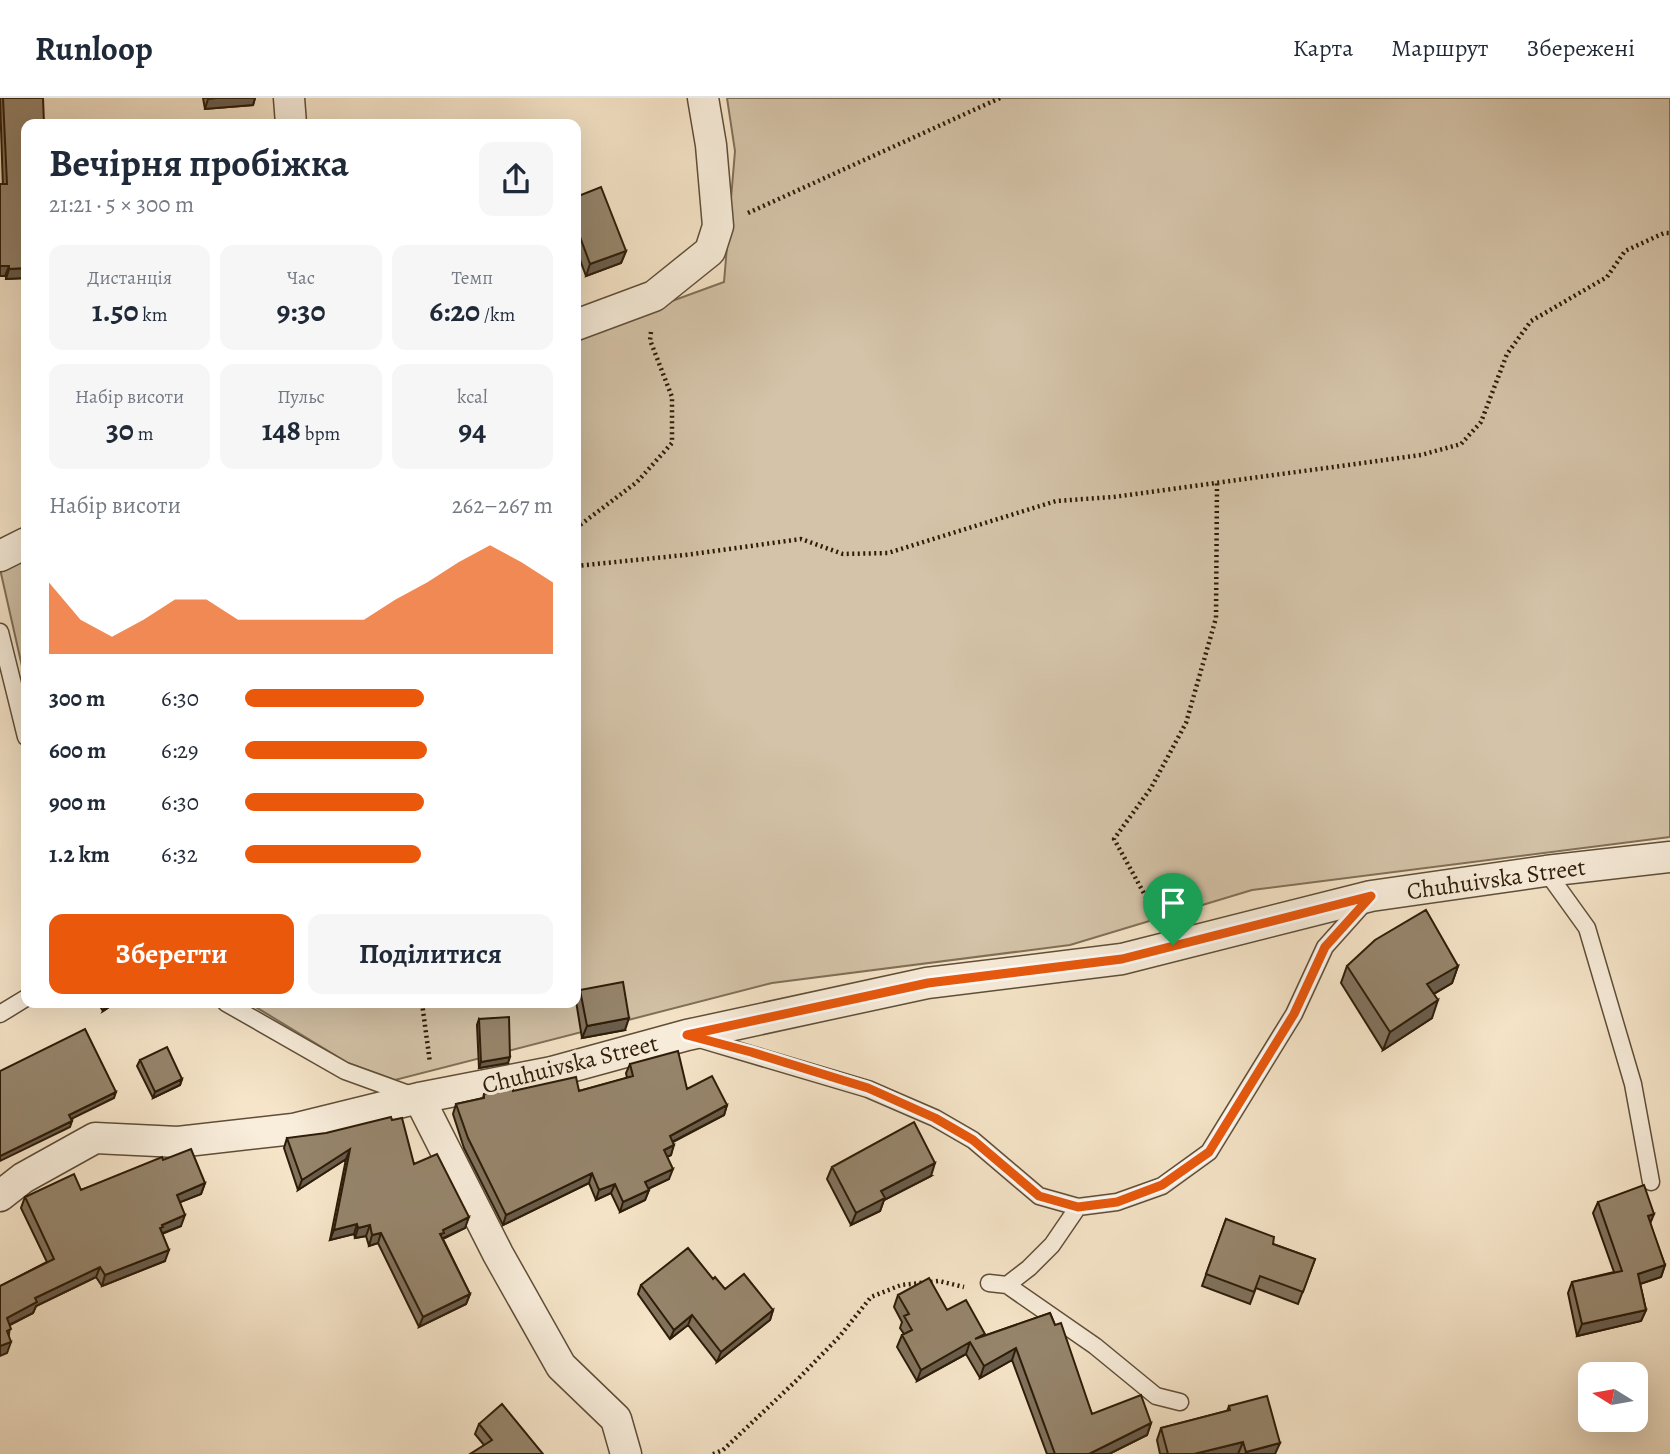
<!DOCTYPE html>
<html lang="uk">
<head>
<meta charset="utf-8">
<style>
  body { margin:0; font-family:Alegreya,serif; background:#f6f6f7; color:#1f2937; height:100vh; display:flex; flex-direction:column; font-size:26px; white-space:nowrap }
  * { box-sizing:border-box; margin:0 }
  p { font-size:23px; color:#747a83 }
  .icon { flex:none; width:38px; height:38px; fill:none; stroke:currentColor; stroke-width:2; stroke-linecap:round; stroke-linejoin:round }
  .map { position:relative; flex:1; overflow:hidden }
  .details { position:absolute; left:21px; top:21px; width:560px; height:889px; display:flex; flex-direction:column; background:#fff; border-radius:14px; box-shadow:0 7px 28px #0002 }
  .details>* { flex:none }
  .needle { width:46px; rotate:281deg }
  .controls { position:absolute; left:1578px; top:1264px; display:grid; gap:14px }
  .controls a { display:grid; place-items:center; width:70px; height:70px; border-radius:14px; background:#fff; box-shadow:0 7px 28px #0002; font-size:35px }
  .pin { position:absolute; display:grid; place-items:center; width:60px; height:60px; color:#fff; margin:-72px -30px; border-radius:50% 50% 50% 0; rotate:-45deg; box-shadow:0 0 7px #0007 }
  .pin .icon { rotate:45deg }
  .round { display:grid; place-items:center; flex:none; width:74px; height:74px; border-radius:14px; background:#f6f6f7 }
  .overview { display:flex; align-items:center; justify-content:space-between; height:119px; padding:0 28px }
  h1 { font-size:38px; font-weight:700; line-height:52px }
  .figures { display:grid; grid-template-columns:repeat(3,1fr); gap:10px; height:119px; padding:7px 28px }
  .figures div { display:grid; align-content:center; border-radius:14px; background:#f6f6f7; text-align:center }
  .figures b { font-size:30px; font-weight:700 }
  .figures small { font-size:19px; font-weight:400 }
  .figures p { font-size:19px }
  .chart { height:196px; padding:14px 28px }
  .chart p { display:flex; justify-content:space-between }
  .chart svg { width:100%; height:126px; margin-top:7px; fill:#ea580c; opacity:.7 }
  .primary-button { display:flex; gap:14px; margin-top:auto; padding:14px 28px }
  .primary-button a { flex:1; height:80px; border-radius:14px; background:#ea580c; color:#fff; font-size:28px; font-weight:700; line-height:80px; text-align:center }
  .primary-button a+a { background:#f6f6f7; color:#1f2937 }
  ul { padding:0 28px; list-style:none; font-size:23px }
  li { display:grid; grid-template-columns:112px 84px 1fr; align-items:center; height:52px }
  li i { height:18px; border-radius:9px; background:#ea580c }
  header { display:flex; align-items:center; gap:42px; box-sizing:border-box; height:98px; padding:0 35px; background:#fff; border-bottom:2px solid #e0e1e3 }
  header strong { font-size:33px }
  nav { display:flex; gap:38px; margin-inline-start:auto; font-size:24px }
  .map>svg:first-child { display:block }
</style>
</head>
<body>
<header>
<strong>Runloop</strong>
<nav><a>Карта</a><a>Маршрут</a><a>Збережені</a></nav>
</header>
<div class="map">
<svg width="1670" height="1356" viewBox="0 0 1670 1356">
  <rect width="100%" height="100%" fill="#f6e5c9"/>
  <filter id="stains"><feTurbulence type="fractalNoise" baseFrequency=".00286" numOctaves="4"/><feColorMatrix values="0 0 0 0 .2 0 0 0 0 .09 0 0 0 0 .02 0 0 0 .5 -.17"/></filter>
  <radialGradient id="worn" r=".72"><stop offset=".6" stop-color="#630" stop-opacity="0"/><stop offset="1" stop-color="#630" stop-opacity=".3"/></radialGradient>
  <path fill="#d4c3a8" stroke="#807058" stroke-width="2" d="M727,0h943v739l-418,53 -182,55 -298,38 -377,97 -47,-17 -99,-60h327v-667l148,-54 11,-131z
    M26,456v130l-26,-115z"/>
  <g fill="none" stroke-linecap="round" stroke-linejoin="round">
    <defs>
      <path id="service" d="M0,534l26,105
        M1546,773l41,57 46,156 18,98
        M226,905l119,68 69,25
        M0,916l26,-16
        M699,941l169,50 67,29 38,22 66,56 39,11 39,-5 45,-16 47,-34 85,-138 31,-67 42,-47
        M989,1185l18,2 88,61 61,50 24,6
        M1007,1187l22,-17 23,-23 26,-38"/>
      <path id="minor" d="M289,0l2,26
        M576,227l78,-29 56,-45 8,-25 -7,-81 -8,-47
        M0,458l26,-13
        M419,1000l79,156 63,112 55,53 10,35
        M0,1098l23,-18 72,-40 83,4 115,-13 126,-31 133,-26 135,-37 240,-52 195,-24 249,-63 175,-25 124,-14"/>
    </defs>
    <use href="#service" stroke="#5f4e38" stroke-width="19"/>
    <use href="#minor" stroke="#5f4e38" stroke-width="33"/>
    <path stroke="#2d1c08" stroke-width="4.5" stroke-dasharray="2 3.5" stroke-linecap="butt" d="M748,115l252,-115
      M576,430l61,-46 35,-39v-46l-22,-57 1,-8
      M576,468l109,-11 116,-16 42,15 45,-1 168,-52 57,-4 308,-42 40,-11 20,-22 26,-68 24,-33 76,-44 18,-26 39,-18h6
      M1157,819l-43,-78 37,-51 35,-65 30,-105 1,-135
      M422,905l8,60
      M713,1356l10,-4 75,-71 41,-42 32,-40 30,-12 38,-4 25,6"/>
    <use href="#service" stroke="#f9eedc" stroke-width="16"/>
    <use href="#minor" stroke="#f9eedc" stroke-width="30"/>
  </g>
  <path fill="#81725d" stroke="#2d1c08" stroke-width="2" d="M0,0h43l-17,180 -20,1z
    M203,0h52l-2,7 -48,4z
    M576,99l50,54 -5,12 -35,13 -10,-27z
    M1347,868h111l-6,17 -18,11 -2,24 -49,32 -42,-67z
    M580,892l45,40 -43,8 -6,-37z
    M98,905h17l-12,8z
    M479,921l29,44 -29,5 -2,-43z
    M140,962l42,19 -2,6 -27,13 -16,-32z
    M630,966l97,41 -3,10 -51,27 -2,13 -4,2 2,22 -21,10 1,1 -4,10 -25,12 -9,-19 -15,7 -7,-17 -86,42 -39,-77 -11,-34 3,-10 27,-6 1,-4 29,-3h66l48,-13 -1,-5z
    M287,1040l127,26 51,64 -22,11 27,55 -4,10 -47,23 -41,-84 -9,3 -3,-10 -11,2 -1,-4 -24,6 16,-81 -48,31 -14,-42z
    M163,1062l42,23 -4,11 -21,8 1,24 -19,8 3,27 -63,25 -6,-9 -60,29 -3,7 -23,12 -3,28 -7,-67 47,-24 -26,-54 4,-11 56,-7z
    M832,1069l99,9 -47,24 -4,11 -29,14 -24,-46z
    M1598,1104l52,22 15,41 -4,12 -21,7 6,26 -5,11 -64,15 -9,-43 4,-11 42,-10 -21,-59z
    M1226,1121l47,25 42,15 -17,45 -42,-16 -6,16 -48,-18z
    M713,1181l12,10 48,21 -3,10 -53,42 -29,-37 -18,14 -32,-45 3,-9z
    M898,1197l49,15 37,26 66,-23 42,101 59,9 -4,12 -38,19h-62l-35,-94 -32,18 -14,-24 -49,27 -20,-34 5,-12 2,-1 -4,-6 2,-6 -8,-15z
    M1229,1308l46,48h-115l-3,-14 4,-12 66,-17z
    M479,1326l64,30 -59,-9 -9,-11z"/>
  <path fill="#695d4c" stroke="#2d1c08" stroke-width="2" d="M217,0h38l-2,7 -48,4 3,-10z
    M626,153l-5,12 -35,13 4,-12z
    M0,168h9l-4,10h-5z
    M26,170v10l-20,1 3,-10z
    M1458,868l-6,17 -31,18 6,-17z
    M1438,902l-6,18 -49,32 7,-18z
    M109,905h6l-12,8 3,-6z
    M629,920l-4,12 -43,8 5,-12z
    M510,959l-2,6 -29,5 2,-6z
    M182,981l-2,6 -27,13 2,-6z
    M116,994l-2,6 -47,23 2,-6z
    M727,1007l-3,10 -58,30 4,-9z
    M72,1023l-2,6 -70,34v-5z
    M674,1047l-3,10 -11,5 4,-10z
    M350,1051l-4,10 -48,31 4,-10z
    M935,1065l-4,13 -47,24 -4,11 -29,14 5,-12 25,-22z
    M673,1071l-4,10 -28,13 4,-10z
    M592,1075l-3,10 -86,42 3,-10z
    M205,1085l-4,11 -28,11 4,-10z
    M615,1086l-4,9 -15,7 3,-10z
    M649,1092l-4,10 -25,12 3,-10z
    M1654,1116l-5,12 -1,-10z
    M185,1117l-4,11 -21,8 -4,5 6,-14z
    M469,1119l-4,11 -24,11 -4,6 6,-15z
    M357,1126l-3,10 -24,6 4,-10z
    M370,1127l-4,11 -11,2 3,-10z
    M381,1135l-3,10 -9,3 3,-11z
    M169,1152l-4,11 -63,25 3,-11z
    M1665,1167l-4,12 -27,9 4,-12z
    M100,1169l-4,10 -60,29 -3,7 -30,15 4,-10 28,-20z
    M470,1196l-4,10 -47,23 4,-10z
    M773,1212l-3,10 -53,42 4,-10z
    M1646,1212l-5,11 -64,15 5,-12z
    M692,1217l-4,10 -18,14 4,-9z
    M11,1244l-4,11 -7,3v-10z
    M970,1244l-4,12 -49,27 4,-11z
    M1016,1250l-4,12 -32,18 4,-12z
    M1151,1325l-4,12 -38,19h-20z
    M1243,1344l-5,12h-44z
    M1280,1345l-5,11h-30l1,-2z"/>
  <path fill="#96856c" stroke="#2d1c08" stroke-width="2" d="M3,0h40l1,26h-18v144l-17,1v-3h-9v-82h7z
    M200,23l1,3h-26z
    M601,89l25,64 -36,13 -14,-38v-29z
    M1426,812l32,56 -31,18 11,16 -48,32 -43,-66 28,-26z
    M623,884l6,36 -42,8 -7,-36z
    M509,919l1,40 -29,5 -2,-43z
    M85,931l31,63 -47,23 3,6 -72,35v-85z
    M167,949l15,32 -27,13 -15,-32z
    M678,953l9,38 25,-13 15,29 -57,31 4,9 -10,5 9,19 -28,13 4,8 -26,12 -8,-18 -16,6 -7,-17 -86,42 -38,-77 -12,-34 28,-6v-4l29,-6v3l63,-14 3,14 54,-15 -3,-12z
    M391,1019l1,3 10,-2 12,46 23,-10 32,63 -26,13 1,3 -4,1 30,60 -47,23 -42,-84 -9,2 -2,-10 -12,3 -1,-4 -23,6 16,-81 -48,31 -15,-42 39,-5z
    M914,1024l21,41 -54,28 4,7 -29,15 -24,-46z
    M191,1051l14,34 -28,12 8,20 -23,10 1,2 -3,1 9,22 -64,25 -5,-8 -65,31 2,4 -30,16 4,11 -4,2 4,11 -11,4v-60l54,-27 -29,-62 49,-23 7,16 81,-33 1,3z
    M1644,1087l10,29 -6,2 17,49 -27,9 8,36 -64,14 -10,-42 50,-11 -24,-69z
    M1226,1121l48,18 -1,7 42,15 -12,33 -43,-16 -6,16 -48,-18z
    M688,1150l25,31 2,-2 10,12 19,-15 29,36 -52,42 -29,-37 -18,15 -33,-45z
    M929,1180l18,32 19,-10 19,34 -10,5 75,-26 5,12 6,-2 31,91 49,-19 10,28 -62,31h-34l-39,-106 -32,18 -14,-24 -49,28 -19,-35 10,-5 -8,-14 5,-2 -11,-19z
    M1267,1298l13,47 -34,9 -3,-10 -49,12h-26l-7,-26 69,-18 -1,-4z
    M502,1306l41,50h-73l22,-14 -13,-16z"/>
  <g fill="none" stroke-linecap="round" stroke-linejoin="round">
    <defs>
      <path id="route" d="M1371,798l-46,51 -31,67 -85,138 -47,33 -45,17 -39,5 -39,-11 -66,-56 -38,-22 -67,-30 -117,-36 -64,-17 241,-52 194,-24z"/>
    </defs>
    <use href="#route" stroke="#fff" stroke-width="14"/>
    <use href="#route" stroke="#ea580c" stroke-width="9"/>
  </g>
  <g text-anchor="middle" stroke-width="6" stroke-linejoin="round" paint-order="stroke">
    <g font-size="24" fill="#2d1c08" stroke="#f9eedc">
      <text transform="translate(1496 781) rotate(-8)" y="8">Chuhuivska Street</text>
      <text transform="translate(570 966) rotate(-14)" y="8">Chuhuivska Street</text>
    </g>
  </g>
  <rect width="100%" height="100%" filter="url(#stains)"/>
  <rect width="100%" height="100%" fill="url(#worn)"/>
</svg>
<div class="controls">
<a><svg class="needle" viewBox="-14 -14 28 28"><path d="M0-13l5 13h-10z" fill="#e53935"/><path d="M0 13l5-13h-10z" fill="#747a83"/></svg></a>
</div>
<div class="pin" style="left:1173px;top:847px;background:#1e9e55"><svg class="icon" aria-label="arrive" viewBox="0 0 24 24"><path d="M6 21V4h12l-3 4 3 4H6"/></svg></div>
<section class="details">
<div class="overview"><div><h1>Вечірня пробіжка</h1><p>21:21 · 5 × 300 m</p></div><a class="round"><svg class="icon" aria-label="share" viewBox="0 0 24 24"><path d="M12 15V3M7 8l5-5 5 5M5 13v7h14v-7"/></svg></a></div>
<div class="figures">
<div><p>Дистанція</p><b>1.50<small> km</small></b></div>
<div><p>Час</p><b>9:30</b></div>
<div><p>Темп</p><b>6:20<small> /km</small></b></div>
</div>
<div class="figures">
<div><p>Набір висоти</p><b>30<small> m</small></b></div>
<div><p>Пульс</p><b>148<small> bpm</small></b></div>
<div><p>kcal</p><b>94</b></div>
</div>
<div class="chart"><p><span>Набір висоти</span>262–267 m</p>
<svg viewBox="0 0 160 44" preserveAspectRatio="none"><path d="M0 44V19L10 32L20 38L30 32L40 25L50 25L60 32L70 32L80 32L90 32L100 32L110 25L120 19L130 12L140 6L150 12L160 19V44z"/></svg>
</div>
<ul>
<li><b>300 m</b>6:30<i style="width:58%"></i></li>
<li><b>600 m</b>6:29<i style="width:59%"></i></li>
<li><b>900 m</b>6:30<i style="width:58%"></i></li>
<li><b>1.2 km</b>6:32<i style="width:57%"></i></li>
</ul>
<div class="primary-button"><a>Зберегти</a><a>Поділитися</a></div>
</section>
</div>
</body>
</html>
